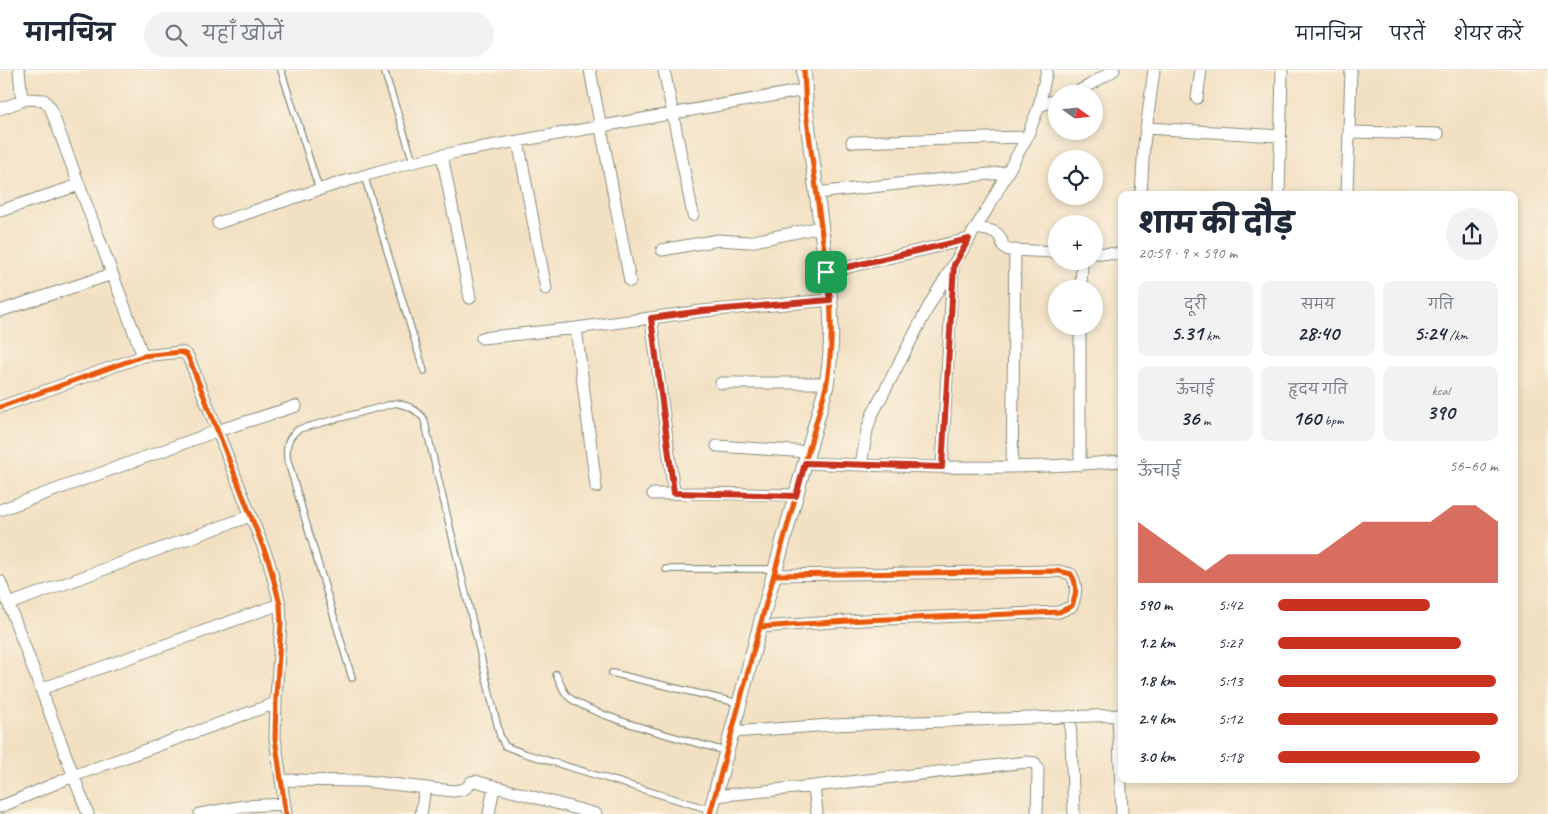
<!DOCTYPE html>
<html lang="hi">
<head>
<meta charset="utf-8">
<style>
  body { margin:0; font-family:Caveat,"Playpen Sans Deva",sans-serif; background:#f2f2f3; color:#1f2937; height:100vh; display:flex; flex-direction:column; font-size:19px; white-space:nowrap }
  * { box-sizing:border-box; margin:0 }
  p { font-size:16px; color:#747a83 }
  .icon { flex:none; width:28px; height:28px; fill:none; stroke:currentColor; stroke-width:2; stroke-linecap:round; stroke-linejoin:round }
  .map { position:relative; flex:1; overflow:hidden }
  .sheet { position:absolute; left:1118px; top:121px; width:400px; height:592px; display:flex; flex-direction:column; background:#fff; border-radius:10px; box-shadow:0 2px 8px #0003 }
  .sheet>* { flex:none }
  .needle { width:32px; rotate:105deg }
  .buttons { position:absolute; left:1048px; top:15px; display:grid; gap:10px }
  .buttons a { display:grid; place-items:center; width:55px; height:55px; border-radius:50%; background:#fff; box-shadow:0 2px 8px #0003; font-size:25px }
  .pin { position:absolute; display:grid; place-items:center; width:42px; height:42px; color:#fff; margin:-21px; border-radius:10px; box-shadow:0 2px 8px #0006 }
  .round { display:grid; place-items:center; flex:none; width:52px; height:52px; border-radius:26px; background:#f2f2f3 }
  .headline { display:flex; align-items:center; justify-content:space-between; height:85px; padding:0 20px }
  h1 { font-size:28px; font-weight:800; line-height:38px }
  .figures { display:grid; grid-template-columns:repeat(3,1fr); gap:8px; height:85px; padding:5px 20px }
  .figures div { display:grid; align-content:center; border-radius:10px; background:#f2f2f3; text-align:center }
  .figures b { font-size:21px; font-weight:800 }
  .figures small { font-size:14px; font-weight:400 }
  .figures p { font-size:14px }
  .chart { height:140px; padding:10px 20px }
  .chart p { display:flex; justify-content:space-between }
  .chart svg { width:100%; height:90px; margin-top:5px; fill:#c8321e; opacity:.7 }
  ul { padding:0 20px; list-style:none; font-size:16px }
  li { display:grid; grid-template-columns:80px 60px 1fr; align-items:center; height:38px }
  li i { height:12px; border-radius:6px; background:#c8321e }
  header { display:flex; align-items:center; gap:30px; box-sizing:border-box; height:70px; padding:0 25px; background:#fff; border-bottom:1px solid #e0e1e3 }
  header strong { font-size:24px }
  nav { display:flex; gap:28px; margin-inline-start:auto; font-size:18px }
  .search { width:350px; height:45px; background:#f2f2f3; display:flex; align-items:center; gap:12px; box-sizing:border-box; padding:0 18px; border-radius:28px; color:#747a83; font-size:19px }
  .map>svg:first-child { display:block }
</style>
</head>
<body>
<header>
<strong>मानचित्र</strong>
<div class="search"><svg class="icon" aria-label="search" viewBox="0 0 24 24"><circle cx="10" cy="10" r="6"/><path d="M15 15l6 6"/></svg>यहाँ खोजें</div>
<nav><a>मानचित्र</a><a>परतें</a><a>शेयर करें</a></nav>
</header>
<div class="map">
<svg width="1548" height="744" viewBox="0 0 1548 744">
  <rect width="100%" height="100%" fill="#fcf5e5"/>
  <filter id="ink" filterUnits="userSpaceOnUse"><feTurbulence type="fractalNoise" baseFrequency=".02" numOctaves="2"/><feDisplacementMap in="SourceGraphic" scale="10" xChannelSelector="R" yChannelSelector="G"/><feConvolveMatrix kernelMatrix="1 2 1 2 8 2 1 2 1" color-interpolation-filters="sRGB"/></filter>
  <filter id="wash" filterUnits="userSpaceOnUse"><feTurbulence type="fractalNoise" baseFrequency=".0096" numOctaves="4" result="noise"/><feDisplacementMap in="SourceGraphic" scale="20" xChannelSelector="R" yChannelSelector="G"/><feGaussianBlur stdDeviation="1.12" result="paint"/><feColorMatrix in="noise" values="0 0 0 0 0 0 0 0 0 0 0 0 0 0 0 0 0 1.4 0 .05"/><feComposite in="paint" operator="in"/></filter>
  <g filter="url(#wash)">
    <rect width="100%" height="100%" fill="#f2e0c3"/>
  </g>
  <g filter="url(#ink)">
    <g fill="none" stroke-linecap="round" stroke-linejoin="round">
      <defs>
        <path id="service" d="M281,0l38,119
          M384,0l29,91
          M364,105l60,196
          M666,499h110
          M612,603l126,30
          M556,604c3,6 6,14 10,20 16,21 129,48 159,57
          M352,608l-65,-220c-1,-14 1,-21 12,-29l97,-26c13,3 20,6 28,16l76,317 5,10 18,7 188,57"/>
        <path id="minor" d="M19,0l3,31
          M590,0l40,211
          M664,0l29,145
          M1073,24l17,-9 24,-15
          M1197,28l4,-28
          M1039,36l17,-6
          M0,39l27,-10 17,1 6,7 93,249
          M1146,58l134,8
          M1350,62l88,2
          M518,71l28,148
          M852,72l175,-5
          M442,85l28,143
          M816,123l192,-21
          M1141,125l3,-51 10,-74
          M1279,125l3,-125
          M1347,125l4,-125
          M0,141l79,-26
          M218,153c81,-27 160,-55 244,-72l343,-61
          M976,158c15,3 24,1 27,18l5,4 48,2
          M662,180l56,-10 31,2 72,-15
          M1094,183l27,1
          M827,202l142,-33
          M1081,219l1,-28
          M0,241l112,-37
          M651,248l23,175
          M1080,256v139
          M576,258l20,159
          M482,268l94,-10 126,-17 128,-11
          M721,313h106
          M0,337l143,-51 38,-4 6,3 5,11 77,196 11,42 1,20 -5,74 -1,40 11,76
          M717,376l91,6
          M805,393c105,4 211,8 316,-2
          M861,395l6,-35 5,-15 59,-113 61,-101 35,-64 12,-31 8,-36
          M942,397l11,-201
          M1012,397l3,-217
          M653,424l50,-1 93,2
          M0,440l217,-79 79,-25
          M0,511l88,233
          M9,534l241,-88
          M760,557l103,-7 196,-8 13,-6c4,-11 6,-21 -1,-32l-12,-3 -285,4
          M41,619l239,-85
          M1118,645l4,99
          M1070,646l4,98
          M732,662l99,-7 290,-10
          M281,710l83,1 89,10c9,-1 14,-1 18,-9l4,-1 121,33
          M814,716l3,28
          M715,726l99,-10 213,-24 8,1 3,6 -1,45
          M0,737l73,-31 203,-73
          M200,744l44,-8 41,-2
          M421,744l4,-26
          M489,744l5,-28"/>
        <path id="tertiary" d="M710,744l58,-218 58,-209c6,-34 6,-57 4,-91l-24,-185 -2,-41"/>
      </defs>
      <use href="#service" stroke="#888e7c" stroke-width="8"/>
      <use href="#minor" stroke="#888e7c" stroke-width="13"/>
      <use href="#tertiary" stroke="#888e7c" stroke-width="16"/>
      <use href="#service" stroke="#fff" stroke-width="5.5"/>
      <use href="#minor" stroke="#fff" stroke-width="11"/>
      <use href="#tertiary" stroke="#fff" stroke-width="14"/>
      <defs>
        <path id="cycleway" d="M0,337l143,-51 38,-4 6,3 5,11 77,196 11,42 1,20 -5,74 -1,40 11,76
          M760,557l103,-7 196,-8 13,-6c4,-11 6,-21 -1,-32l-12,-3 -285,4
          M710,744l58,-218 58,-209c6,-34 6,-57 4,-91l-24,-185 -2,-41"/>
      </defs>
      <use href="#cycleway" stroke="#fcf5e5" stroke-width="8"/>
      <use href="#cycleway" stroke="#e8590c" stroke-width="5"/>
    </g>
  </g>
  <g fill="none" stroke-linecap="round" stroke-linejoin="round" filter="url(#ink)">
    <defs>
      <path id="route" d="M969,169l-15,26 -12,202 -137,-4 -9,33 -122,-3 -23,-175 51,-7 128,-11 -4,-28z"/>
    </defs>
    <use href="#route" stroke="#fff" stroke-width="10"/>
    <use href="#route" stroke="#c8321e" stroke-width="6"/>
  </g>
</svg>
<div class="buttons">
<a><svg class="needle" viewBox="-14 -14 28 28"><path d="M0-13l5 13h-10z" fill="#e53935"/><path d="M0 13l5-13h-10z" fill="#747a83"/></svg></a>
<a><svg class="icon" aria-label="locate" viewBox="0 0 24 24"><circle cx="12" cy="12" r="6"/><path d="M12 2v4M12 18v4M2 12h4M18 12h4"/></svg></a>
<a>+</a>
<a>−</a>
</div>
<div class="pin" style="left:826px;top:202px;background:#1e9e55"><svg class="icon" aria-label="arrive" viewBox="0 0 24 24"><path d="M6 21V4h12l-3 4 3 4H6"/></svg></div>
<section class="sheet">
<div class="headline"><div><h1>शाम की दौड़</h1><p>20:59 · 9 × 590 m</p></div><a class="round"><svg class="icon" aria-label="share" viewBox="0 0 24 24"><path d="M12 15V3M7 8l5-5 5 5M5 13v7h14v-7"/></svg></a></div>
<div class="figures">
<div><p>दूरी</p><b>5.31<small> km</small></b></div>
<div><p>समय</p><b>28:40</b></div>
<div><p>गति</p><b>5:24<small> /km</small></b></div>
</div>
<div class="figures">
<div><p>ऊँचाई</p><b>36<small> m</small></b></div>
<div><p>हृदय गति</p><b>160<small> bpm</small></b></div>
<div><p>kcal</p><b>390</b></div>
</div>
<div class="chart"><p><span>ऊँचाई</span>56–60 m</p>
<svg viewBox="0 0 160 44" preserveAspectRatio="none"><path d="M0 44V14L10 22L20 30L30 38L40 30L50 30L60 30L70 30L80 30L90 22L100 14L110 14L120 14L130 14L140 6L150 6L160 14V44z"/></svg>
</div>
<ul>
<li><b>590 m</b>5:42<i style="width:69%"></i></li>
<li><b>1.2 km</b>5:27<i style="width:83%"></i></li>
<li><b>1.8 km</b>5:13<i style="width:99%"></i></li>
<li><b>2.4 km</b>5:12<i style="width:100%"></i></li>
<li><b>3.0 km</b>5:18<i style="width:92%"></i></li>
</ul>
</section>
</div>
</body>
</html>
